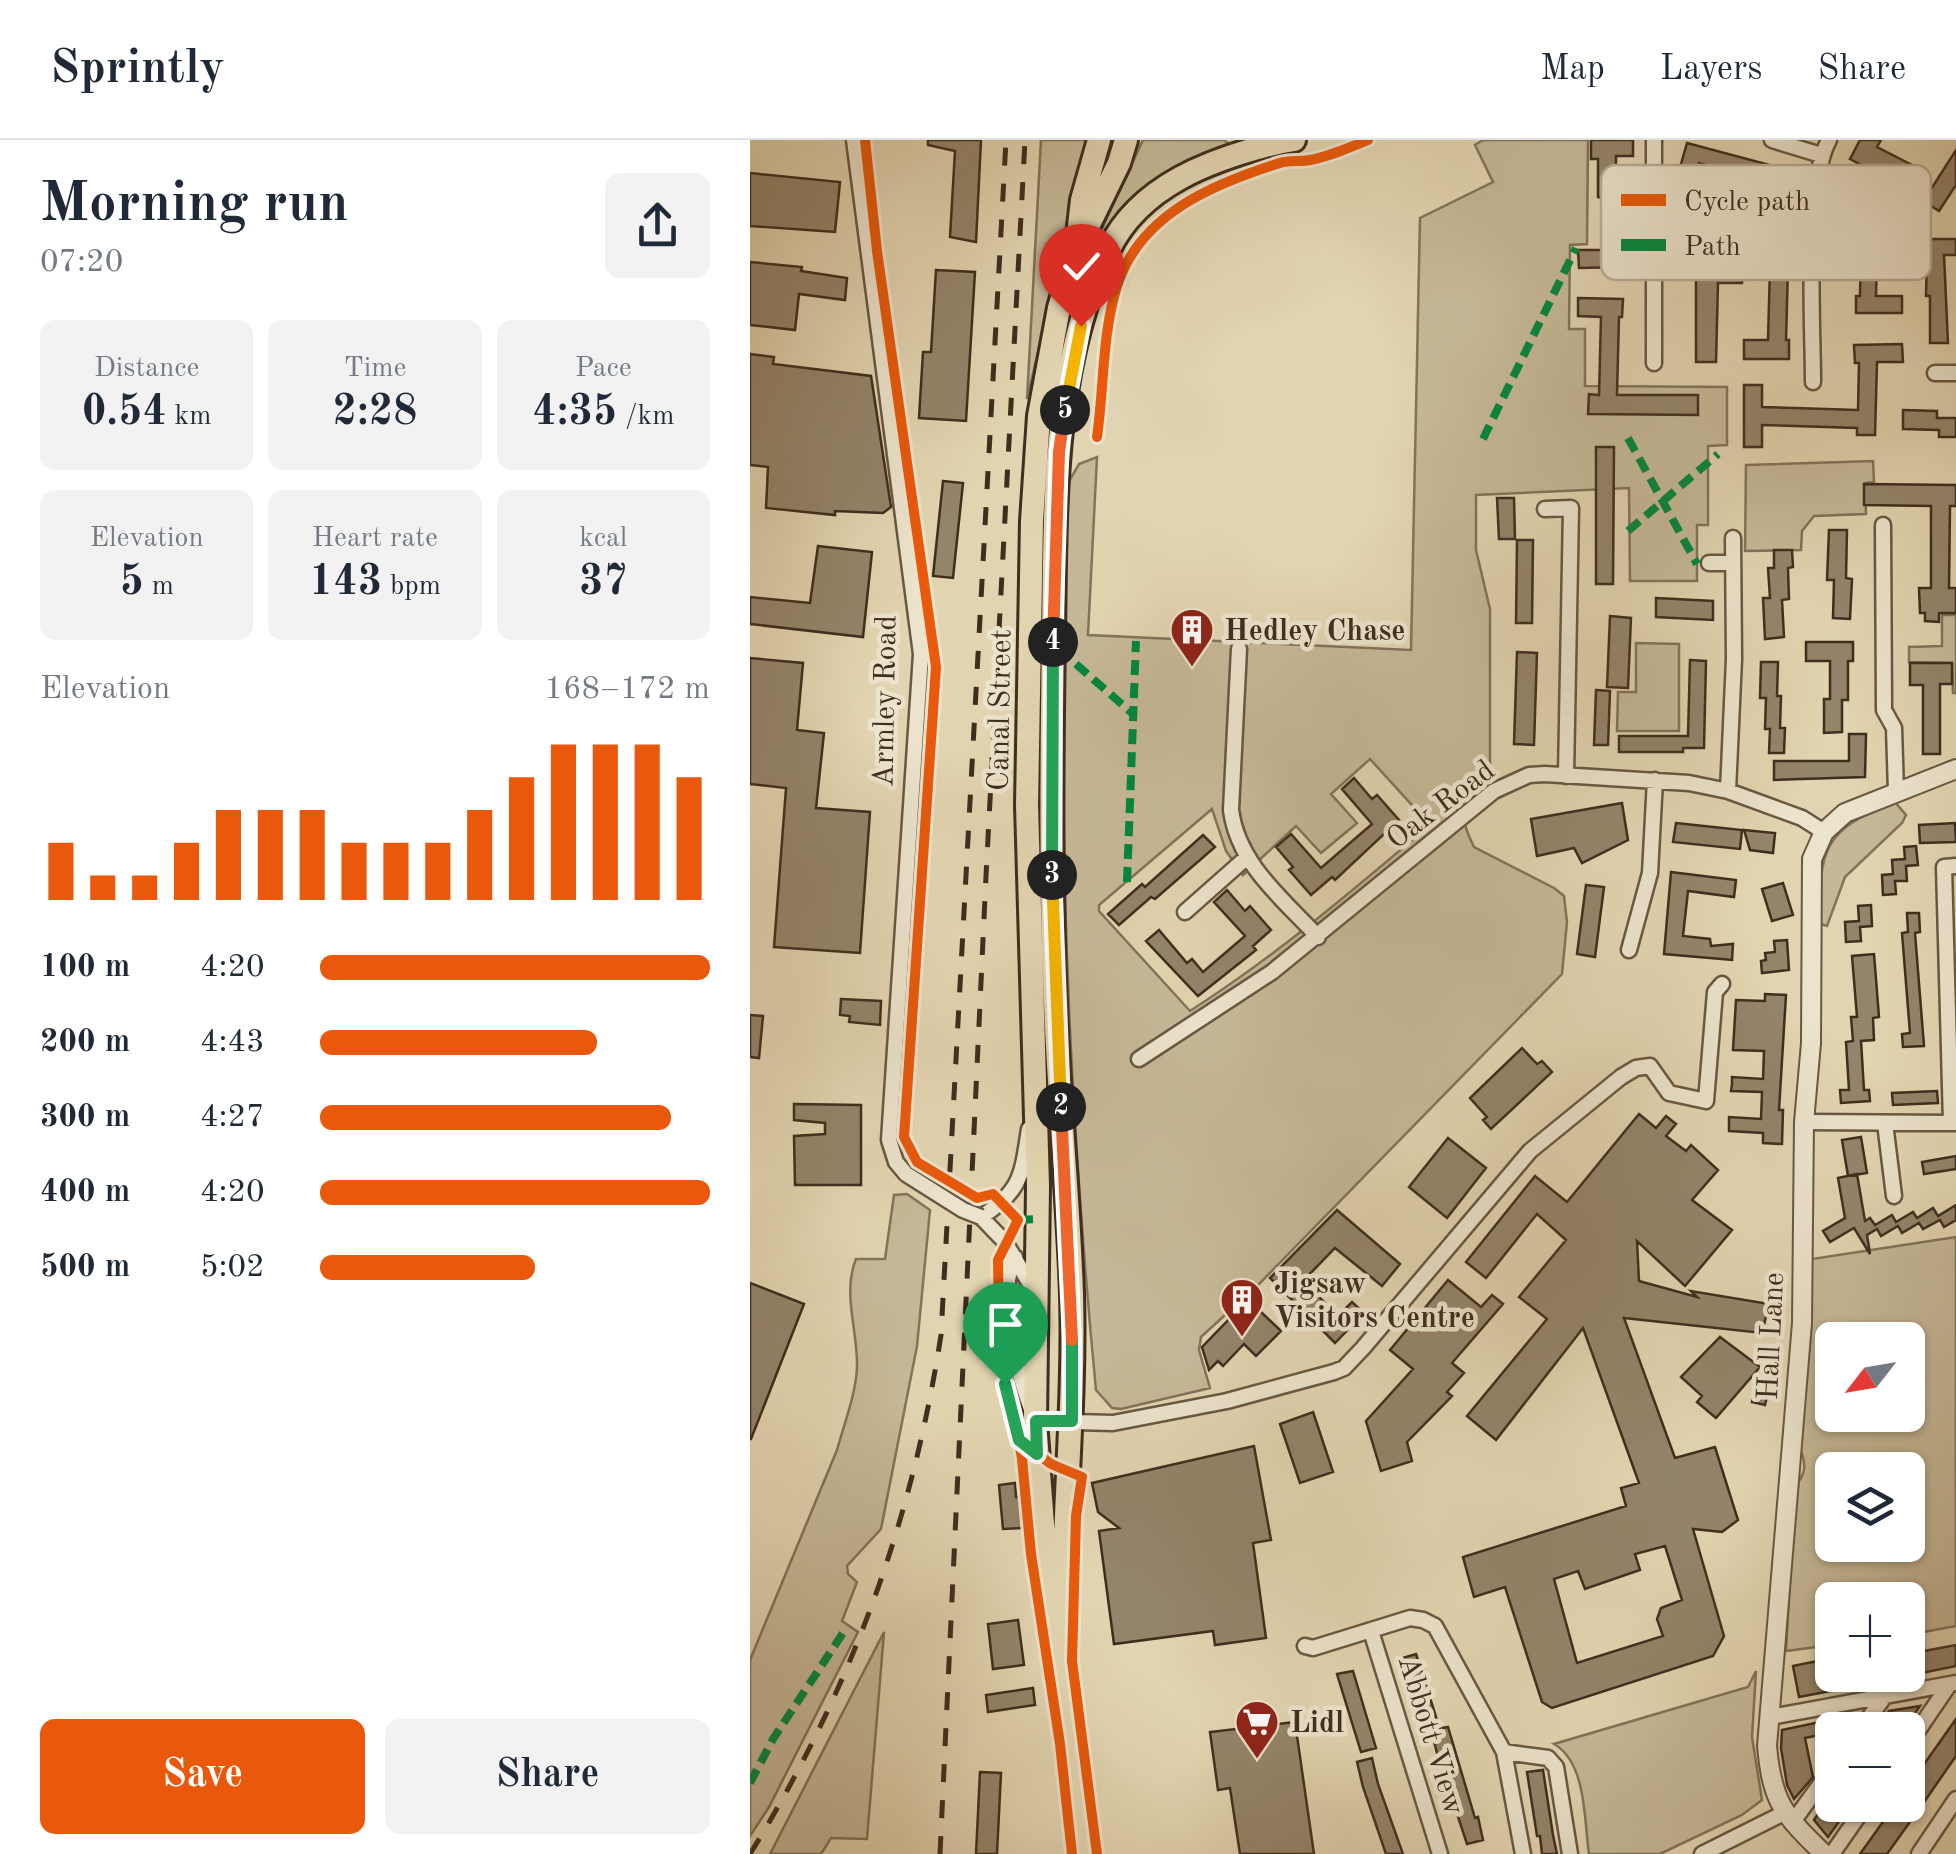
<!DOCTYPE html>
<html lang="en">
<head>
<meta charset="utf-8">
<style>
  body { margin:0; font-family:"Old Standard TT",serif; background:#f2f2f3; color:#1f2937; height:100vh; display:flex; flex-direction:column; font-size:38px; white-space:nowrap }
  * { box-sizing:border-box; margin:0 }
  p { font-size:32px; color:#747a83 }
  .icon { flex:none; width:55px; height:55px; fill:none; stroke:currentColor; stroke-width:2; stroke-linecap:round; stroke-linejoin:round }
  .map { position:relative; flex:1; overflow:hidden }
  .drawer { display:flex; flex-direction:column; background:#fff; width:750px }
  .drawer>* { flex:none }
  .needle { width:65px; rotate:239deg }
  .tools { position:absolute; left:1065px; top:1182px; display:grid; gap:20px }
  .tools a { display:grid; place-items:center; width:110px; height:110px; border-radius:15px; background:#fff; box-shadow:0 2px 8px #0004; font-size:50px }
  .pin { position:absolute; display:grid; place-items:center; width:85px; height:85px; color:#fff; margin:-102px -42px; border-radius:50% 50% 50% 0; rotate:-45deg; box-shadow:0 0 10px #0007 }
  .pin .icon { rotate:45deg }
  .km { position:absolute; width:50px; height:50px; margin:-25px; border-radius:50%; background:#222; color:#fff; font-size:28px; line-height:50px; text-align:center }
  .round { display:grid; place-items:center; flex:none; width:105px; height:105px; border-radius:15px; background:#f2f2f3 }
  .summary { display:flex; align-items:center; justify-content:space-between; height:170px; padding:0 40px }
  h1 { font-size:55px; font-weight:700; line-height:75px }
  .metrics { display:grid; grid-template-columns:repeat(3,1fr); gap:15px; height:170px; padding:10px 40px }
  .metrics div { display:grid; align-content:center; border-radius:15px; background:#f2f2f3; text-align:center }
  .metrics b { font-size:42px; font-weight:700 }
  .metrics small { font-size:28px; font-weight:400 }
  .metrics p { font-size:28px }
  .chart { height:280px; padding:20px 40px }
  .chart p { display:flex; justify-content:space-between }
  .chart svg { width:100%; height:180px; margin-top:10px; stroke:#ea580c; stroke-width:6 }
  .button { display:flex; gap:20px; margin-top:auto; padding:20px 40px }
  .button a { flex:1; height:115px; border-radius:15px; background:#ea580c; color:#fff; font-size:40px; font-weight:700; line-height:115px; text-align:center }
  .button a+a { background:#f2f2f3; color:#1f2937 }
  ul { padding:0 40px; list-style:none; font-size:32px }
  li { display:grid; grid-template-columns:160px 120px 1fr; align-items:center; height:75px }
  li i { height:25px; border-radius:12px; background:#ea580c }
  header { display:flex; align-items:center; gap:60px; box-sizing:border-box; height:140px; padding:0 50px; background:#fff; border-bottom:2px solid #e0e1e3 }
  header strong { font-size:48px }
  nav { display:flex; gap:55px; margin-inline-start:auto; font-size:35px }
  main { display:flex; flex:1; min-height:0 }
  .map>svg:first-child { display:block }
</style>
</head>
<body>
<header>
<strong>Sprintly</strong>
<nav><a>Map</a><a>Layers</a><a>Share</a></nav>
</header>
<main>
<section class="drawer">
<div class="summary"><div><h1>Morning run</h1><p>07:20</p></div><a class="round"><svg class="icon" aria-label="share" viewBox="0 0 24 24"><path d="M12 15V3M7 8l5-5 5 5M5 13v7h14v-7"/></svg></a></div>
<div class="metrics">
<div><p>Distance</p><b>0.54<small> km</small></b></div>
<div><p>Time</p><b>2:28</b></div>
<div><p>Pace</p><b>4:35<small> /km</small></b></div>
</div>
<div class="metrics">
<div><p>Elevation</p><b>5<small> m</small></b></div>
<div><p>Heart rate</p><b>143<small> bpm</small></b></div>
<div><p>kcal</p><b>37</b></div>
</div>
<div class="chart"><p><span>Elevation</span>168–172 m</p>
<svg viewBox="0 0 160 44" preserveAspectRatio="none"><path d="M5 44V30M15 44V38M25 44V38M35 44V30M45 44V22M55 44V22M65 44V22M75 44V30M85 44V30M95 44V30M105 44V22M115 44V14M125 44V6M135 44V6M145 44V6M155 44V14"/></svg>
</div>
<ul>
<li><b>100 m</b>4:20<i style="width:100%"></i></li>
<li><b>200 m</b>4:43<i style="width:71%"></i></li>
<li><b>300 m</b>4:27<i style="width:90%"></i></li>
<li><b>400 m</b>4:20<i style="width:100%"></i></li>
<li><b>500 m</b>5:02<i style="width:55%"></i></li>
</ul>
<div class="button"><a>Save</a><a>Share</a></div>
</section>
<div class="map">
<svg width="1206" height="1714" viewBox="0 0 1206 1714">
  <rect width="100%" height="100%" fill="#e2d4b0"/>
  <filter id="stains"><feTurbulence type="fractalNoise" baseFrequency=".002" numOctaves="4"/><feColorMatrix values="0 0 0 0 .2 0 0 0 0 .09 0 0 0 0 .02 0 0 0 .5 -.17"/></filter>
  <radialGradient id="worn" r=".72"><stop offset=".6" stop-color="#630" stop-opacity="0"/><stop offset="1" stop-color="#630" stop-opacity=".3"/></radialGradient>
  <path fill="#c6b897" stroke="#82735a" stroke-width="2.5" fill-rule="evenodd" d="M291,0h47l-61,259z
    M393,0h80l8,5 -4,5c-55,7 -93,44 -124,87l-4,-2z
    M733,0h105l-1,104 -17,1 -1,84h16v57l142,1v58l-19,1v79h-11v56h-67l-1,-93 -153,7v55l14,59v167c-14,32 -41,21 -16,71l80,41 10,8 3,26 -5,52 -304,311 -57,52 -2,13 11,38 -89,21 -9,-1 -16,-18c-29,-301 -41,-604 -28,-907l11,-19 18,-7 -9,178 323,15 9,-432 73,-36 -18,-37zM620,619l60,66c-78,66 -154,131 -240,186l-91,-100v-6l113,-96 14,42 17,24 53,-49 25,27 36,-30 -26,-29z
    M1123,321l1,21 -9,1 1,31 -52,2 -12,15 -1,19 -56,1 1,-86z
    M1192,475h14v78h-3l-1,-30 -43,-1v-15l33,-1z
    M886,503l43,1v87h-62l1,-39h18z
    M1145,662l11,13 -4,8 -57,54 -18,49 -9,-3c3,-74 3,-92 77,-121z
    M157,1054l23,16 -13,136 -36,183 -34,37 1,8 9,8 -15,39 16,11 -89,175 -19,29v-176l87,-210c7,-26 19,-56 20,-83 1,-36 -15,-74 -1,-108h29l9,-64z
    M1206,1097v389l-48,9v-35h-76v45l-46,6 9,-165c12,-13 11,-22 5,-38l12,-189zM1082,1200h76v75h-76zM1082,1330h76v75h-76z
    M134,1492l-17,207 -36,-1 -10,16h-51z
    M1006,1531l-4,66 10,63 -20,15 -82,39h-71c-5,-33 -2,-91 -35,-110l194,-57z"/>
  <path fill="#94846a" stroke="#3f2e1e" stroke-width="2.5" fill-rule="evenodd" d="M178,0h53l-5,102 -26,-5 5,-86 -27,-6z
    M841,0h42v16h-17v39h5v55l3,-1v18l-45,1 -1,-18h24l1,-52 -5,-1v-38h-7z
    M1110,0h21l-4,7 39,20 -8,16 -8,-4 -2,6 -48,-26z
    M937,3l94,25 -5,18 -77,-23 -14,50h-18z
    M1206,10v35l-17,26 -28,-18 17,1z
    M0,33l90,9 -5,50 -85,-6z
    M1022,53l18,1 -4,146h3v19h-45v-19h24z
    M1171,99h35v16h-12l4,88h-18v-47h-4l1,-39h-6z
    M1111,103l16,10 -1,43h26v17h-46v-17h4z
    M0,122l52,5 -1,4 46,7 -2,22 -46,-6 -4,36 -45,-5z
    M946,127l47,1 -1,15h-24l-2,79h-20z
    M186,130l39,2 -9,149 -47,-3 4,-66h8z
    M828,158l45,1 -1,18h-3l-2,78h81v20l-110,-1 1,-20 10,1 2,-78 -23,-1z
    M1152,204l1,18h-26l-2,73h-18v-7l-95,-3v22h-18v-62h18v22l96,3 1,-47h-4l-1,-18z
    M0,214l24,3 -1,7 98,12 20,131 -8,6 -48,-2v4l-69,-7 2,-41 -18,-2z
    M1153,270l34,1v7h19v19h-17v-7l-36,-1z
    M846,307h18l-1,137h-17z
    M193,341l20,2 -10,95 -20,-2z
    M1114,344l92,1v21h-6l-1,82h7v25h-17v9l-14,-1v-8h-5l-1,-25h12v-82l-67,-1z
    M747,358h17l1,41h-16z
    M1079,390h18l-1,48 6,1 -2,40 -17,-1 1,-38h-7z
    M767,400h16l-1,83h-16z
    M68,406l54,6 -9,85 -113,-13v-27l60,6z
    M1024,410h18l1,17 -5,1 1,31 -7,1 2,37 -19,2 -2,-41h7l-2,-30h6z
    M906,458l57,3v19l-57,-3z
    M860,476l21,2 -3,70 -21,-1z
    M1056,502h47v19h-5v39h-6v32l-18,1v-34h6v-38h-24z
    M767,512l20,1 -3,92 -20,-1z
    M0,518l53,5 -6,67 27,3 -8,75 54,4 -10,141 -86,-6 12,-159 -36,-4z
    M940,520l16,1 -2,87h-21v4h-64v-16h69z
    M1011,522h17l-1,34h4l-1,32h5l-1,25h-15l1,-24h-5l1,-31h-6z
    M1160,523h42v21h-12v70h-17v-69h-13z
    M846,550l14,1 -2,54h-14z
    M1099,594h17l-1,43 -91,3v-19h75z
    M604,638l18,21 5,-4 22,25 -64,60 -3,-3 -21,18 -22,-25 4,-3 -17,-20 15,-13 30,34 51,-44 -30,-35z
    M872,663l6,37 -46,23 -8,-15 -37,8 -6,-37z
    M926,683l66,7 -2,19 -67,-7z
    M1205,683l1,19 -36,1 -1,-18z
    M994,690l31,3 -2,20 -23,-3z
    M453,695l12,12 -60,52 -4,-2 -32,28 -11,-11 34,-30 3,3z
    M1166,706l2,19 -12,1 1,15h-12l1,13 -13,1 -1,-20 11,-1 -1,-14 13,-1 -1,-12z
    M921,732l65,8 -2,17 -46,-6 -5,45 27,3 1,7 22,-2 -1,16 -68,-6z
    M1033,743l10,32 -21,6 -10,-32z
    M836,745l18,2 -9,70 -18,-3z
    M477,750l18,21 5,-5 21,24 -18,16 3,4 -58,46 -52,-55 13,-11 28,33 5,-4 11,13 42,-36 -31,-34z
    M1121,765l1,21 -12,1 1,14 -15,1 -1,-20 14,-1 -1,-15z
    M1157,773h12l1,19 -5,1 9,113 -21,1 -1,-13 8,-1 -8,-100 6,-1z
    M1037,800l2,30 -27,3 -1,-12 5,-1 -1,-7 10,-1 -1,-11z
    M1124,814l5,63 -6,1 1,22 -13,1 3,49h5l1,11 -29,2 -1,-13h9l-3,-48 7,-1 -2,-24h6l-5,-61z
    M1015,854l21,1 -7,115h4l-1,34 -19,-1v-10l-34,-2v-14l32,2 1,-27 -31,-1 1,-7v-7l31,2 1,-28 -31,-1 3,-50 29,1z
    M91,859l40,2 -1,24 -31,-3 1,-6 -10,-1z
    M0,875l13,1 -4,42 -9,-1z
    M772,908l15,16 5,-3 10,11 -61,57 -8,-9 4,-3 -17,-19z
    M1187,951l1,12 -45,2 -1,-12z
    M44,964l67,1v80h-66l-1,-49 31,-2v-11l-31,-3z
    M889,974l17,14 10,-12 10,8 -10,12 20,15 5,-6 27,25 -26,30 40,30 -47,56 -48,-45 2,40 58,16 -6,-6 78,13 -7,29 -138,-15 51,140 40,-11 23,73 -16,12 -29,-3 31,107 -11,20 -161,52 -10,-6 -37,-115 -31,10 -11,-40 163,-51 -5,-18 18,-5 -56,-155 -87,112 -29,-24 80,-97 -28,-22 47,-57 -29,-26 -51,64 -20,-16 69,-86 32,26zM915,1406l17,54 -21,8 -4,11 6,17 -86,27 -23,-84 24,-8 7,18 55,-19 -5,-16z
    M1111,997l6,36 -19,3 -6,-36z
    M698,998l38,30 -39,50 -38,-31z
    M1206,1016v13l-32,5 -2,-12z
    M1107,1034l8,47 5,-3 5,7 17,-10 4,7 17,-10 4,6 16,-10 5,8 18,-11v15l-12,7 -4,-7 -17,9 -4,-6 -17,10 -4,-7 -17,10 -4,-7 -10,6 3,19 -16,-26 -24,14 -7,-11 22,-13 -7,-40z
    M587,1070l63,54 -18,22 -47,-38 -32,33 35,35 14,-14 12,11 -29,30 -65,-65z
    M698,1140l33,27 11,-12 11,9 -51,59 12,10 -17,19 5,4 -45,46 5,19 -31,10 -15,-50 47,-52 -23,-19z
    M0,1143l54,21 -53,135h-1z
    M488,1170l11,10 10,-10 22,21 -25,25 -12,-12 -21,22 -5,-5 -9,9 -7,-23z
    M970,1197l40,30 -44,51 -19,-16 5,-6 -21,-19z
    M1008,1235l13,3 -6,27 -13,-3z
    M563,1272l20,60 -33,11 -20,-59z
    M504,1306l17,94 -18,3 13,95 -51,7 -2,-14 -99,13 -15,-113 20,-3 -21,-16 -6,-29z
    M265,1343l1,14h5l2,31 -20,1 -4,-44z
    M268,1480l6,45 -31,4 -5,-45z
    M1206,1505v21l-44,9 -4,-21z
    M666,1514l22,69 -16,4 -23,-68z
    M1082,1518v17h51v6l-84,16 -6,-31z
    M603,1531l23,77 -15,4 -24,-78z
    M283,1548l2,17 -47,7 -2,-17z
    M1170,1566l-17,24h-27l13,-19z
    M1103,1575l-9,15 -39,8 8,39 -19,22 -7,-14 -6,-37 1,-18z
    M1206,1579v37l-34,49 -35,49h-27l35,-49h13v-18z
    M545,1582l19,132h-74l-10,-66 -12,2 -8,-58z
    M698,1587l27,91 3,-1 5,23 -16,4 -30,-91 -6,-23z
    M622,1618l6,26 25,70h-17l-23,-67 -6,-25z
    M793,1630l10,65 4,19h-15l-2,-18h-3l-10,-64z
    M230,1632l21,1 -4,81h-21z
    M1074,1665h27l-23,32 -14,-17z"/>
  <g fill="none" stroke-linecap="round" stroke-linejoin="round">
    <defs>
      <path id="minor" d="M104,0l67,514 -32,486 7,22 10,12
        M904,0v223
        M1022,0l49,15
        M1185,233h21
        M1063,242c0,-57 -9,-196 16,-242
        M795,369l26,-1 -5,268
        M1133,385l1,185 10,18 2,64
        M959,423h23
        M489,509l-8,161c7,54 51,88 87,127
        M978,651l6,-132 -1,-121
        M435,772l61,-54
        M879,810l21,-77 5,-93
        M389,919l133,-87 222,-181 35,-16 16,-1 144,9 39,8 74,27 22,14
        M1054,982l151,1
        M1135,983l9,73
        M1201,983l-7,-256 12,-1
        M279,989c-7,45 -7,62 -48,88l24,25 29,49
        M265,1117c-22,44 5,121 20,164l78,2 114,-22 107,-29 10,-4 19,-20 167,-197 91,-74 15,-9 14,-2 19,27 37,8 9,-109 7,-8
        M621,1491l69,223
        M555,1506l8,2 97,-30 13,2 12,6 69,126 19,102
        M1020,1577l186,-34
        M1110,1590l25,-34
        M1158,1605l41,-60
        M754,1612l44,6 8,9 14,87
        M1042,1683l40,-55
        M952,1714l82,-41
        M1082,1714l34,-49
        M1169,1714l37,-55"/>
      <path id="tertiary" d="M1074,1714c-40,-39 -52,-51 -57,-108l35,-423 2,-201 7,-79 1,-184 12,-27 21,-19 111,-44"/>
      <path id="primary" d="M328,95l4,-35 17,-60
        M313,1471c1,-106 12,-211 9,-317 -3,-89 -12,-179 -16,-268 -6,-130 -5,-259 -3,-388 2,-126 -2,-274 56,-389 31,-64 103,-90 168,-106
        M334,1714l-21,-180 -15,-85 -13,-168 3,-235 -11,-381 5,-284 7,-105 20,-108 16,-55 44,-90 7,-23"/>
      <path id="trunk" d="M515,0l12,3 17,-3"/>
    </defs>
    <use href="#minor" stroke="#685842" stroke-width="19"/>
    <use href="#tertiary" stroke="#685842" stroke-width="22"/>
    <use href="#primary" stroke="#3f2e1e" stroke-width="28"/>
    <use href="#trunk" stroke="#3f2e1e" stroke-width="28"/>
    <use href="#minor" stroke="#ece3cc" stroke-width="14"/>
    <use href="#tertiary" stroke="#ece3cc" stroke-width="18"/>
    <use href="#primary" stroke="#e2d4b0" stroke-width="22"/>
    <use href="#trunk" stroke="#e2d4b0" stroke-width="22"/>
    <path stroke="#3f2e1e" stroke-width="5" stroke-dasharray="18 18" stroke-linecap="butt" d="M0,1714c100,-162 162,-331 191,-519l65,-1195
      M190,1714l46,-978 39,-736"/>
    <defs>
      <path id="minor-bridge" d="M156,1034l57,36 18,7"/>
    </defs>
    <use href="#minor-bridge" stroke="#685842" stroke-width="19" stroke-linecap="butt"/>
    <use href="#minor-bridge" stroke="#ece3cc" stroke-width="14"/>
    <path stroke="#00873e" stroke-width="8" stroke-dasharray="15 8" stroke-linecap="butt" d="M878,298l69,126
      M733,299l93,-191
      M878,391l90,-77
      M326,524l57,50
      M377,742l9,-241
      M268,1080l20,-1
      M0,1643l23,-44 72,-109"/>
    <defs>
      <path id="cycleway" d="M115,0l12,111 59,416 -32,470 13,25 60,36 16,-4 25,26
        M347,297c7,-49 5,-103 20,-151 23,-72 96,-102 163,-123 10,-3 20,-1 30,-3 20,-4 39,-12 58,-20
        M304,452c-2,145 -4,289 2,434 6,132 16,263 16,395
        M268,1080l-20,40 1,60 6,34v29l9,29 8,47 9,95 29,190 12,110
        M269,1300l32,24 31,13 -6,39 -4,145 25,193"/>
    </defs>
    <use href="#cycleway" stroke="#ece3cc" stroke-width="16"/>
    <use href="#cycleway" stroke="#e8590c" stroke-width="10"/>
  </g>
  <g fill="none" stroke-linecap="round" stroke-linejoin="round">
    <defs>
      <path id="split-1" d="M255,1244l14,56 18,14 -1,-33h36v-81"/>
      <path id="split-2" d="M311,967l11,233"/>
      <path id="split-3" d="M302,735l9,232"/>
      <path id="split-4" d="M302,735l1,-233"/>
      <path id="split-5" d="M303,502l6,-190 6,-42"/>
      <path id="split-6" d="M315,270l16,-84"/>
    </defs>
    <use href="#split-1" stroke="#fff" stroke-width="20"/>
    <use href="#split-2" stroke="#fff" stroke-width="20"/>
    <use href="#split-3" stroke="#fff" stroke-width="20"/>
    <use href="#split-4" stroke="#fff" stroke-width="20"/>
    <use href="#split-5" stroke="#fff" stroke-width="20"/>
    <use href="#split-6" stroke="#fff" stroke-width="20"/>
    <use href="#split-1" stroke="#22a559" stroke-width="12"/>
    <use href="#split-2" stroke="#f0652b" stroke-width="12"/>
    <use href="#split-3" stroke="#f5b400" stroke-width="12"/>
    <use href="#split-4" stroke="#22a559" stroke-width="12"/>
    <use href="#split-5" stroke="#f0652b" stroke-width="12"/>
    <use href="#split-6" stroke="#f5b400" stroke-width="12"/>
  </g>
  <defs>
    <symbol id="building-pin" viewBox="-11 -11 22 30"><path d="M0 17L-7.5 6A9.5 9.5 0 1 1 7.5 6Z" fill="#8f2418" stroke="#ece3cc"/><path d="M-4-6H4V6H1V3H-1V6H-4ZM-2.5-4.3h1.7v1.8h-1.7ZM.8-4.3h1.7v1.8H.8ZM-2.5-1h1.7V.8h-1.7ZM.8-1h1.7V.8H.8Z" fill="#fff"/></symbol>
    <symbol id="supermarket-pin" viewBox="-11 -11 22 30"><path d="M0 17L-7.5 6A9.5 9.5 0 1 1 7.5 6Z" fill="#8f2418" stroke="#ece3cc"/><path d="M-6-5.5h2.5l.6 2H6L4.5 2H-2.5L-4.4-4H-6ZM-1.5 3.2a1.3 1.3 0 1 0 .1 0ZM3 3.2a1.3 1.3 0 1 0 .1 0Z" fill="#fff"/></symbol>
  </defs>
  <g fill-rule="evenodd">
    <use href="#building-pin" x="417" y="465" width="50" height="68"/>
    <use href="#building-pin" x="467" y="1135" width="50" height="68"/>
    <use href="#supermarket-pin" x="482" y="1557" width="50" height="68"/>
  </g>
  <g text-anchor="middle" stroke-width="9" stroke-linejoin="round" paint-order="stroke">
    <g font-size="30" font-weight="bold" fill="#3f2e1e" stroke="#ece3cc" text-anchor="start">
      <text x="474" y="500">Hedley Chase</text>
      <text x="524" y="1153">Jigsaw<tspan x="524" dy="34">Visitors Centre</tspan></text>
      <text x="540" y="1592">Lidl</text>
    </g>
    <g font-size="30" fill="#3f2e1e" stroke="#ece3cc">
      <text transform="translate(134 561) rotate(-89)" y="10">Armley Road</text>
      <text transform="translate(249 570) rotate(-89)" y="10">Canal Street</text>
      <text transform="translate(690 664) rotate(-37)" y="10">Oak Road</text>
      <text transform="translate(1020 1196) rotate(-87)" y="10">Hall Lane</text>
      <text transform="translate(682 1595) rotate(73)" y="10">Abbott View</text>
    </g>
  </g>
  <rect x="851" y="25" width="330" height="115" rx="15" fill="#ece3cc" stroke="#b8ad98" stroke-width="2.5"/>
  <rect x="871" y="54" width="45" height="12" fill="#e8590c"/>
  <rect x="871" y="99" width="45" height="12" fill="#00873e"/>
  <g font-size="28" fill="#3f2e1e">
    <text x="934" y="70">Cycle path</text>
    <text x="934" y="115">Path</text>
  </g>
  <rect width="100%" height="100%" filter="url(#stains)"/>
  <rect width="100%" height="100%" fill="url(#worn)"/>
</svg>
<div class="tools">
<a><svg class="needle" viewBox="-14 -14 28 28"><path d="M0-13l5 13h-10z" fill="#e53935"/><path d="M0 13l5-13h-10z" fill="#747a83"/></svg></a>
<a><svg class="icon" aria-label="layers" viewBox="0 0 24 24"><path d="M12 4l9 5-9 5-9-5zM3 14l9 5 9-5"/></svg></a>
<a>+</a>
<a>−</a>
</div>
<div class="pin" style="left:255px;top:1244px;background:#1e9e55"><svg class="icon" aria-label="arrive" viewBox="0 0 24 24"><path d="M6 21V4h12l-3 4 3 4H6"/></svg></div>
<div class="pin" style="left:331px;top:186px;background:#d93025"><svg class="icon" aria-label="check" viewBox="0 0 24 24"><path d="M5 12l5 5 9-10"/></svg></div>
<b class="km" style="left:311px;top:967px">2</b>
<b class="km" style="left:302px;top:735px">3</b>
<b class="km" style="left:303px;top:502px">4</b>
<b class="km" style="left:315px;top:270px">5</b>
</div>
</main>
</body>
</html>
